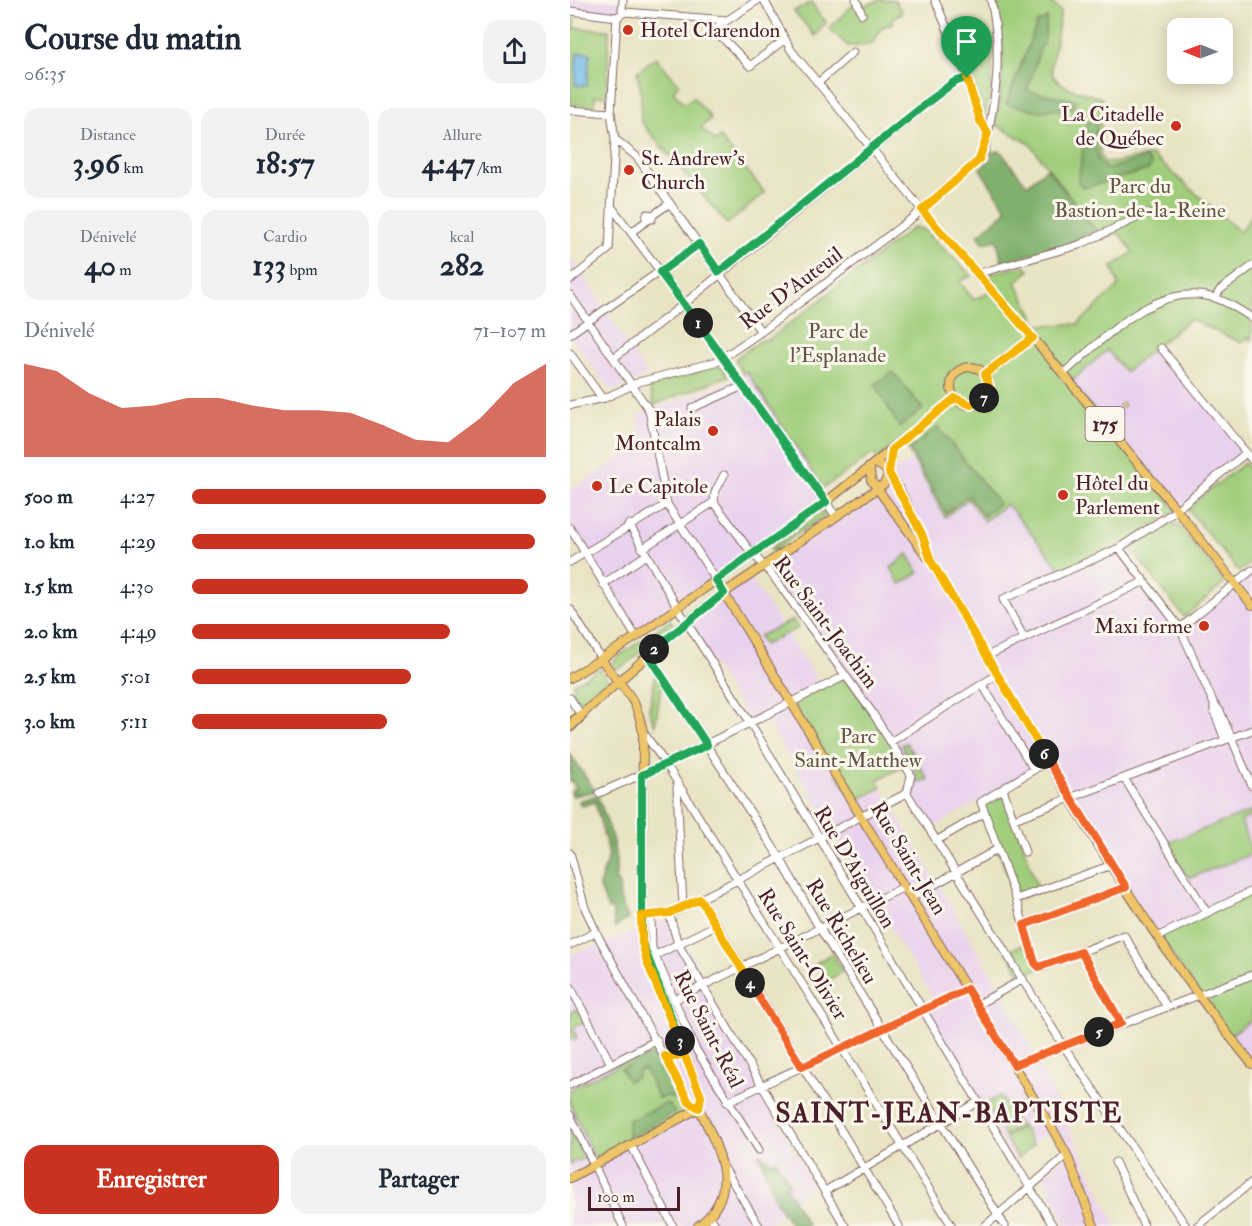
<!DOCTYPE html>
<html lang="fr">
<head>
<meta charset="utf-8">
<style>
  body { margin:0; font-family:"IM FELL Double Pica",serif; background:#f2f2f3; color:#1f2937; height:100vh; display:flex; flex-direction:column; font-size:22px; white-space:nowrap }
  * { box-sizing:border-box; margin:0 }
  p { font-size:20px; color:#747a83 }
  .icon { flex:none; width:33px; height:33px; fill:none; stroke:currentColor; stroke-width:2; stroke-linecap:round; stroke-linejoin:round }
  .map { position:relative; flex:1; overflow:hidden }
  .side { display:flex; flex-direction:column; background:#fff; width:570px }
  .side>* { flex:none }
  .needle { width:39px; rotate:271deg }
  .buttons { position:absolute; left:597px; top:18px; display:grid; gap:12px }
  .buttons a { display:grid; place-items:center; width:66px; height:66px; border-radius:12px; background:#fff; box-shadow:0 3px 15px #0003; font-size:30px }
  .scale { position:absolute; left:18px; bottom:15px; width:92px; box-sizing:border-box; padding-left:6px; border:3px solid #4a1f2b; border-top:0; font-size:16px; line-height:21px; white-space:nowrap; color:#4a1f2b; -webkit-text-stroke:4px #fbf7ec; paint-order:stroke }
  .pin { position:absolute; display:grid; place-items:center; width:51px; height:51px; color:#fff; margin:-62px -26px; border-radius:50% 50% 50% 0; rotate:-45deg; box-shadow:0 0 6px #0007 }
  .pin .icon { rotate:45deg }
  .km { position:absolute; width:30px; height:30px; margin:-15px; border-radius:50%; background:#222; color:#fff; font-size:16px; line-height:30px; text-align:center }
  .round { display:grid; place-items:center; flex:none; width:63px; height:63px; border-radius:18px; background:#f2f2f3 }
  .headline { display:flex; align-items:center; justify-content:space-between; height:102px; padding:0 24px }
  h1 { font-size:33px; font-weight:700; line-height:45px }
  .metrics { display:grid; grid-template-columns:repeat(3,1fr); gap:9px; height:102px; padding:6px 24px }
  .metrics div { display:grid; align-content:center; border-radius:15px; background:#f2f2f3; text-align:center }
  .metrics b { font-size:30px; font-weight:700 }
  .metrics small { font-size:16px; font-weight:400 }
  .metrics p { font-size:16px }
  .chart { height:168px; padding:12px 24px }
  .chart p { display:flex; justify-content:space-between }
  .chart svg { width:100%; height:108px; margin-top:6px; fill:#c8321e; opacity:.7 }
  .button { display:flex; gap:12px; margin-top:auto; padding:12px 24px }
  .button a { flex:1; height:69px; border-radius:18px; background:#c8321e; color:#fff; font-size:24px; font-weight:700; line-height:69px; text-align:center }
  .button a+a { background:#f2f2f3; color:#1f2937 }
  ul { padding:0 24px; list-style:none; font-size:20px }
  li { display:grid; grid-template-columns:96px 72px 1fr; align-items:center; height:45px }
  li i { height:15px; border-radius:8px; background:#c8321e }
  main { display:flex; flex:1; min-height:0 }
  .map>svg:first-child { display:block }
</style>
</head>
<body>
<main>
<section class="side">
<div class="headline"><div><h1>Course du matin</h1><p>06:35</p></div><a class="round"><svg class="icon" aria-label="share" viewBox="0 0 24 24"><path d="M12 15V3M7 8l5-5 5 5M5 13v7h14v-7"/></svg></a></div>
<div class="metrics">
<div><p>Distance</p><b>3.96<small> km</small></b></div>
<div><p>Durée</p><b>18:57</b></div>
<div><p>Allure</p><b>4:47<small> /km</small></b></div>
</div>
<div class="metrics">
<div><p>Dénivelé</p><b>40<small> m</small></b></div>
<div><p>Cardio</p><b>133<small> bpm</small></b></div>
<div><p>kcal</p><b>282</b></div>
</div>
<div class="chart"><p><span>Dénivelé</span>71–107 m</p>
<svg viewBox="0 0 160 44" preserveAspectRatio="none"><path d="M0 44V6L10 9L20 18L30 24L40 23L50 20L60 20L70 23L80 25L90 25L100 26L110 31L120 37L130 38L140 28L150 14L160 6V44z"/></svg>
</div>
<ul>
<li><b>500 m</b>4:27<i style="width:100%"></i></li>
<li><b>1.0 km</b>4:29<i style="width:97%"></i></li>
<li><b>1.5 km</b>4:30<i style="width:95%"></i></li>
<li><b>2.0 km</b>4:49<i style="width:73%"></i></li>
<li><b>2.5 km</b>5:01<i style="width:62%"></i></li>
<li><b>3.0 km</b>5:11<i style="width:55%"></i></li>
</ul>
<div class="button"><a>Enregistrer</a><a>Partager</a></div>
</section>
<div class="map">
<svg width="682" height="1226" viewBox="0 0 682 1226">
  <rect width="100%" height="100%" fill="#fbf7ec"/>
  <filter id="ink" filterUnits="userSpaceOnUse"><feTurbulence type="fractalNoise" baseFrequency=".0167" numOctaves="2"/><feDisplacementMap in="SourceGraphic" scale="12" xChannelSelector="R" yChannelSelector="G"/><feConvolveMatrix kernelMatrix="1 2 1 2 8 2 1 2 1" color-interpolation-filters="sRGB"/></filter>
  <filter id="wash" filterUnits="userSpaceOnUse"><feTurbulence type="fractalNoise" baseFrequency=".008" numOctaves="4" result="noise"/><feDisplacementMap in="SourceGraphic" scale="24" xChannelSelector="R" yChannelSelector="G"/><feGaussianBlur stdDeviation="1.35" result="paint"/><feColorMatrix in="noise" values="0 0 0 0 0 0 0 0 0 0 0 0 0 0 0 0 0 1.4 0 .05"/><feComposite in="paint" operator="in"/></filter>
  <g filter="url(#wash)">
    <rect width="100%" height="100%" fill="#e9e4c4"/>
    <path fill="#e9d2ed" d="M0,0h53l-1,12 -5,5 -47,-6z
      M0,256l37,56 41,64 -22,8 -14,8 -42,-56z
      M589,345l87,108 -69,57 -106,-128 37,-32 18,22z
      M177,371l82,129 -193,137 -66,-109v-38l71,-45 -2,-31 90,-32z
      M343,460l32,57 23,-18 38,5 58,69 55,-25 61,80 72,-58v321l-93,45 -111,-175 -119,69 -22,-37 2,-24 -146,-204 115,-77 11,-15z
      M179,576l73,111 32,114 27,-13 120,203 34,65 81,170h-49l-24,-51 24,-20 -15,-27 -38,33 -90,-151 12,-7 -171,-286 -14,7 -65,-102z
      M100,918l142,267 -46,41h-196v-271z
      M682,1019v46l-23,-29z"/>
    <path fill="#a1ce7c" stroke="#767654" stroke-width="1.5" d="M291,0l3,6 15,-6h16l7,13 -10,5 2,4 -13,6 -10,17 -23,1 -19,-18 24,-23z
      M425,0h53l13,11 -10,57c1,20 35,25 51,30l-2,56 4,8 8,1 40,-8 88,77 12,-17v126l-3,-4 -8,6 -51,-24 -65,53 -18,-22 -36,32 106,128 -58,38 -55,25 -57,-69 -23,17 -16,-22 -23,18 -43,-78 -24,19 -5,-4 -50,34 -76,-116 -4,2 -8,-15 25,-18 10,-2 144,-112 10,3 48,46 -13,5 14,18 12,-4 12,-10 -6,-7v-5l34,-7 4,5 -13,11 22,43 40,-1 41,-38 -7,-19 21,-15 -15,-20 -15,8 -73,-96 -35,-20c10,-45 10,-79 0,-124z
      M242,2l5,10 9,10 -11,14 -21,-25z
      M0,19h4v9l35,2 -2,66h-12l-1,10 -24,-2z
      M423,48l-2,40 -6,28 -17,-50z
      M86,57l23,28 -6,6 11,13 9,-7 18,21 -10,10 14,13 5,-4 45,56 -38,31 -86,-102v-31l-4,-19z
      M146,366l6,1 6,9 -74,29 -5,-20z
      M674,463l8,9v89l-13,11 -52,-64z
      M254,510l3,4 -55,38 -2,-3z
      M598,524h9l48,59 -41,34 -54,-69z
      M338,554l11,19 -19,11 -9,-16z
      M100,620l3,4 -48,41 -7,4 -5,-3 3,-8z
      M223,620l5,8 -34,17 -5,-9z
      M30,669l9,13 -22,20 -8,-1 -5,-7v-11z
      M86,674l11,14 -6,1 -6,36 -6,-15z
      M275,676l62,89 -30,15 4,8 -27,14 -62,-100z
      M336,743l1,1 21,36 -12,2 -1,-12 -14,-25z
      M433,789l36,102 -23,8 -35,-97z
      M682,811v5l-11,5 11,33 -63,24 -25,-34z
      M682,891v128l-23,17 -70,-100z
      M459,942l9,27 -11,4 -4,6 -16,-28z
      M262,953l11,18 -16,10 -11,-18z
      M8,1009l7,13 -12,6 4,10 -4,2 -3,-4v-24z
      M86,1046l31,62 -8,8 -85,42 -24,-55v-14z
      M430,1095l20,31 -15,10 -19,-32z
      M452,1126l11,19 -15,13 -13,-20z
      M0,1127l14,31 -14,6z"/>
    <path fill="#80b16c" stroke="#65684c" stroke-width="1.5" d="M477,18l-3,26 -4,5 -13,42 49,9 -3,8 -34,3 -33,-7 31,-81z
      M527,117c1,18 -7,43 10,52l39,-11 5,6 -3,6 -64,18 -6,-5 9,-60z
      M430,151l27,34 20,-17 49,63 -36,16 -58,15 -5,-22 -13,3 -6,-8 29,-25 -27,-41 12,-11 -2,-6z
      M323,372l30,37 -24,18 -24,-43z
      M368,427l61,76 -15,13 -16,-21 -22,18 -36,-64z
      M0,754l25,37 -23,5 -1,-5 4,-2 -2,-7h-3z
      M27,795c10,25 23,59 18,86l4,2 1,16 8,19 -13,10 -3,-19h-4l-9,-24 10,-30 -14,-53 -14,4 -2,-5z
      M80,1055l6,3 21,41 -11,-3 -7,3 -15,-30 -6,2 -1,6 -9,4 -7,-12z
      M97,1103l8,9 -46,25 -2,-7 2,-10z
      M189,1154l12,7 5,-1 14,24 -4,3 22,39h-16l-15,-22z"/>
    <path fill="#71b9e9" stroke="#5e6c8a" stroke-width="1.5" d="M7,53h13l-3,33 -12,-1z"/>
  </g>
  <g filter="url(#ink)">
    <g fill="none" stroke-linecap="round" stroke-linejoin="round">
      <path stroke="#c9bda5" stroke-width="7" stroke-dasharray="7 3.5" stroke-linecap="butt" d="M554,399l2,3 3,-3"/>
      <defs>
        <path id="minor" d="M194,0l27,50 135,165 107,123
          M286,0l6,14
          M365,0l28,66 17,55 8,12
          M52,9l1,-9
          M0,11l47,6
          M47,17l8,-5 102,8
          M128,18l16,11 44,-29
          M144,29l36,37 34,-26
          M249,82l34,-30
          M0,110l41,3
          M45,139l22,18 124,175
          M41,206l70,93 154,216
          M83,215l-6,-1 -1,4 6,1 1,-4 17,-12
          M64,230l14,-10
          M406,274l103,-29 68,-32
          M0,280l39,-31 6,-110 -4,-26 6,-96
          M0,295l79,115 18,94 49,76
          M645,298l5,-8 32,-24
          M0,334l129,-90
          M591,348l91,112
          M0,353l32,45
          M45,357l69,-53 245,-202 26,-20 12,-4
          M494,373c40,-34 92,-93 151,-75 13,4 25,12 37,20
          M0,405l35,-7 34,-16 79,-21 47,-32 147,-111 67,-58 6,-10c11,-55 18,-94 6,-150
          M122,408l51,-22
          M154,475l-9,17 -1,10 33,45 26,29 99,136 39,63 -4,18
          M59,524l48,83 74,117 302,502
          M0,528l66,109
          M549,548l61,80 34,76v7l11,29
          M72,549l72,-47
          M0,562l97,-58
          M33,584l43,-29
          M0,609l32,51
          M610,628l72,-58
          M454,638l-21,-39 116,-51 52,-34 75,-61
          M78,655l132,203 40,71 185,297
          M417,656l156,-74
          M412,684l52,86
          M0,698l11,17
          M644,704l6,7 32,75
          M73,732l23,32 286,462
          M322,741l106,-67
          M478,761l-67,41 35,97 19,64 8,4 81,-32 43,72
          M554,778l82,133
          M107,787l6,121
          M433,789l22,63
          M29,793l67,-29 179,-88
          M337,793l156,252 123,181
          M444,819l238,-89
          M366,841l48,-28
          M0,853l15,55 14,30 90,164 10,6
          M341,898l85,-48
          M131,899l198,327
          M446,899l96,-34
          M99,913l9,31 167,282
          M71,916l36,-5 230,-118
          M81,916l1,32 43,100 64,102
          M454,925l102,-38
          M589,936l93,-45
          M0,945l26,-13
          M511,952l40,71
          M84,956l62,-31
          M0,986l41,78
          M104,1000l230,-113
          M407,1005l46,-26
          M444,1065l238,-90
          M0,1085l87,-45
          M157,1102l240,-113
          M0,1115l53,111
          M61,1145l42,81
          M545,1162l29,64
          M153,1166l36,60
          M255,1191l153,-89
          M140,1217l6,9
          M415,1226l82,-71
          M627,1226l55,-44"/>
        <path id="major" d="M381 386a19 19 0 1 1 38 0a19 19 0 1 1-38 0Z
          M415,374l48,-36 144,172 75,95
          M307,464c24,10 47,84 60,108 99,166 191,342 315,492
          M300,469l1,11 57,78
          M146,580l336,548 15,27 27,71
          M32,660c20,30 34,33 41,72l-1,210 59,154 -2,12
          M0,678l66,-41 190,-135 129,-104
          M11,715l105,-93 38,-29 160,-109 5,-11 3,-23
          M95,1056l9,2 9,-7
          M0,1178l129,-70
          M128,1226c45,-34 21,-75 1,-118"/>
        <path id="highway" d="M0,726l11,-11"/>
      </defs>
      <use href="#minor" stroke="#826461" stroke-width="9"/>
      <use href="#major" stroke="#826461" stroke-width="10"/>
      <use href="#highway" stroke="#826461" stroke-width="13"/>
      <use href="#minor" stroke="#fff" stroke-width="7"/>
      <use href="#major" stroke="#eec569" stroke-width="8"/>
      <use href="#highway" stroke="#eec569" stroke-width="10"/>
    </g>
  </g>
  <g fill="none" stroke-linecap="round" stroke-linejoin="round" filter="url(#ink)">
    <defs>
      <path id="split-1" d="M128,323l-38,-51 39,-28 20,28 209,-170 26,-20 13,-4"/>
      <path id="split-2" d="M84,649l70,-56 -8,-13 110,-78 -128,-179"/>
      <path id="split-3" d="M84,649l-6,6 59,90 -65,30v167l38,99"/>
      <path id="split-4" d="M110,1041l3,10c-5,7 -10,8 -18,5l24,46 10,6 2,-12 -54,-134 -5,-20 -1,-26 28,-3 31,-14 50,84"/>
      <path id="split-5" d="M180,983l52,84 165,-78 47,76 85,-33"/>
      <path id="split-6" d="M474,754l82,133 -102,38 11,38 4,4 42,-15 40,71 -22,9"/>
      <path id="split-7" d="M414,398l-13,7 -16,-7 -63,51 -3,24 33,61 9,27 113,193"/>
      <path id="split-8" d="M397,78l13,43 8,12 -9,27 -57,50 111,128 -48,36 4,11 -5,13"/>
    </defs>
    <use href="#split-1" stroke="#fff" stroke-width="12"/>
    <use href="#split-2" stroke="#fff" stroke-width="12"/>
    <use href="#split-3" stroke="#fff" stroke-width="12"/>
    <use href="#split-4" stroke="#fff" stroke-width="12"/>
    <use href="#split-5" stroke="#fff" stroke-width="12"/>
    <use href="#split-6" stroke="#fff" stroke-width="12"/>
    <use href="#split-7" stroke="#fff" stroke-width="12"/>
    <use href="#split-8" stroke="#fff" stroke-width="12"/>
    <use href="#split-1" stroke="#22a559" stroke-width="8"/>
    <use href="#split-2" stroke="#22a559" stroke-width="8"/>
    <use href="#split-3" stroke="#22a559" stroke-width="8"/>
    <use href="#split-4" stroke="#f5b400" stroke-width="8"/>
    <use href="#split-5" stroke="#f0652b" stroke-width="8"/>
    <use href="#split-6" stroke="#f0652b" stroke-width="8"/>
    <use href="#split-7" stroke="#f5b400" stroke-width="8"/>
    <use href="#split-8" stroke="#f5b400" stroke-width="8"/>
  </g>
  <g fill="#c8321e" stroke="#fbf7ec" stroke-width="2">
    <circle cx="58" cy="30" r="6"/>
    <circle cx="606" cy="126" r="6"/>
    <circle cx="59" cy="170" r="6"/>
    <circle cx="143" cy="431" r="6"/>
    <circle cx="27" cy="486" r="6"/>
    <circle cx="493" cy="495" r="6"/>
    <circle cx="634" cy="626" r="6"/>
  </g>
  <g text-anchor="middle" stroke-width="6" stroke-linejoin="round" paint-order="stroke">
    <rect fill="#fbf7ec" stroke="#7f6065" stroke-width="1.5" x="515.5" y="407" width="39" height="34" rx="4.5"/>
    <g font-size="20" font-weight="bold" fill="#4a1f2b">
      <text x="535" y="431">175</text>
    </g>
    <g font-size="21" fill="#4a1f2b" stroke="#fbf7ec" text-anchor="start">
      <text x="70" y="37">Hotel Clarendon</text>
      <text x="594" y="121" text-anchor="end">La Citadelle<tspan x="594" dy="24">de Québec</tspan></text>
      <text x="71" y="165">St. Andrew's<tspan x="71" dy="24">Church</tspan></text>
      <text x="131" y="426" text-anchor="end">Palais<tspan x="131" dy="24">Montcalm</tspan></text>
      <text x="505" y="490">Hôtel du<tspan x="505" dy="24">Parlement</tspan></text>
      <text x="39" y="493">Le Capitole</text>
      <text x="622" y="633" text-anchor="end">Maxi forme</text>
    </g>
    <g font-size="21" fill="#645443" stroke="#fbf7ec">
      <text x="570" y="193">Parc du<tspan x="570" dy="24">Bastion-de-la-Reine</tspan></text>
      <text x="268" y="338">Parc de<tspan x="268" dy="24">l'Esplanade</tspan></text>
      <text x="288" y="743">Parc<tspan x="288" dy="24">Saint-Matthew</tspan></text>
    </g>
    <g font-size="21" fill="#4a1f2b" stroke="#fbf7ec">
      <text transform="translate(221 288) rotate(-37)" y="7">Rue D'Auteuil</text>
      <text transform="translate(256 622) rotate(53)" y="7">Rue Saint-Joachim</text>
      <text transform="translate(339 858) rotate(59)" y="7">Rue Saint-Jean</text>
      <text transform="translate(285 867) rotate(59)" y="7">Rue D'Aiguillon</text>
      <text transform="translate(272 931) rotate(59)" y="7">Rue Richelieu</text>
      <text transform="translate(233 954) rotate(58)" y="7">Rue Saint-Olivier</text>
      <text transform="translate(139 1029) rotate(63)" y="7">Rue Saint-Réal</text>
    </g>
    <g font-size="27" font-weight="bold" letter-spacing="1.5" fill="#4a1f2b" stroke="#fbf7ec">
      <text x="379" y="1122">SAINT-JEAN-BAPTISTE</text>
    </g>
  </g>
</svg>
<div class="buttons">
<a><svg class="needle" viewBox="-14 -14 28 28"><path d="M0-13l5 13h-10z" fill="#e53935"/><path d="M0 13l5-13h-10z" fill="#747a83"/></svg></a>
</div>
<div class="scale">100 m</div>
<div class="pin" style="left:397px;top:78px;background:#1e9e55"><svg class="icon" aria-label="arrive" viewBox="0 0 24 24"><path d="M6 21V4h12l-3 4 3 4H6"/></svg></div>
<b class="km" style="left:128px;top:323px">1</b>
<b class="km" style="left:84px;top:649px">2</b>
<b class="km" style="left:110px;top:1041px">3</b>
<b class="km" style="left:180px;top:983px">4</b>
<b class="km" style="left:529px;top:1032px">5</b>
<b class="km" style="left:474px;top:754px">6</b>
<b class="km" style="left:414px;top:398px">7</b>
</div>
</main>
</body>
</html>
